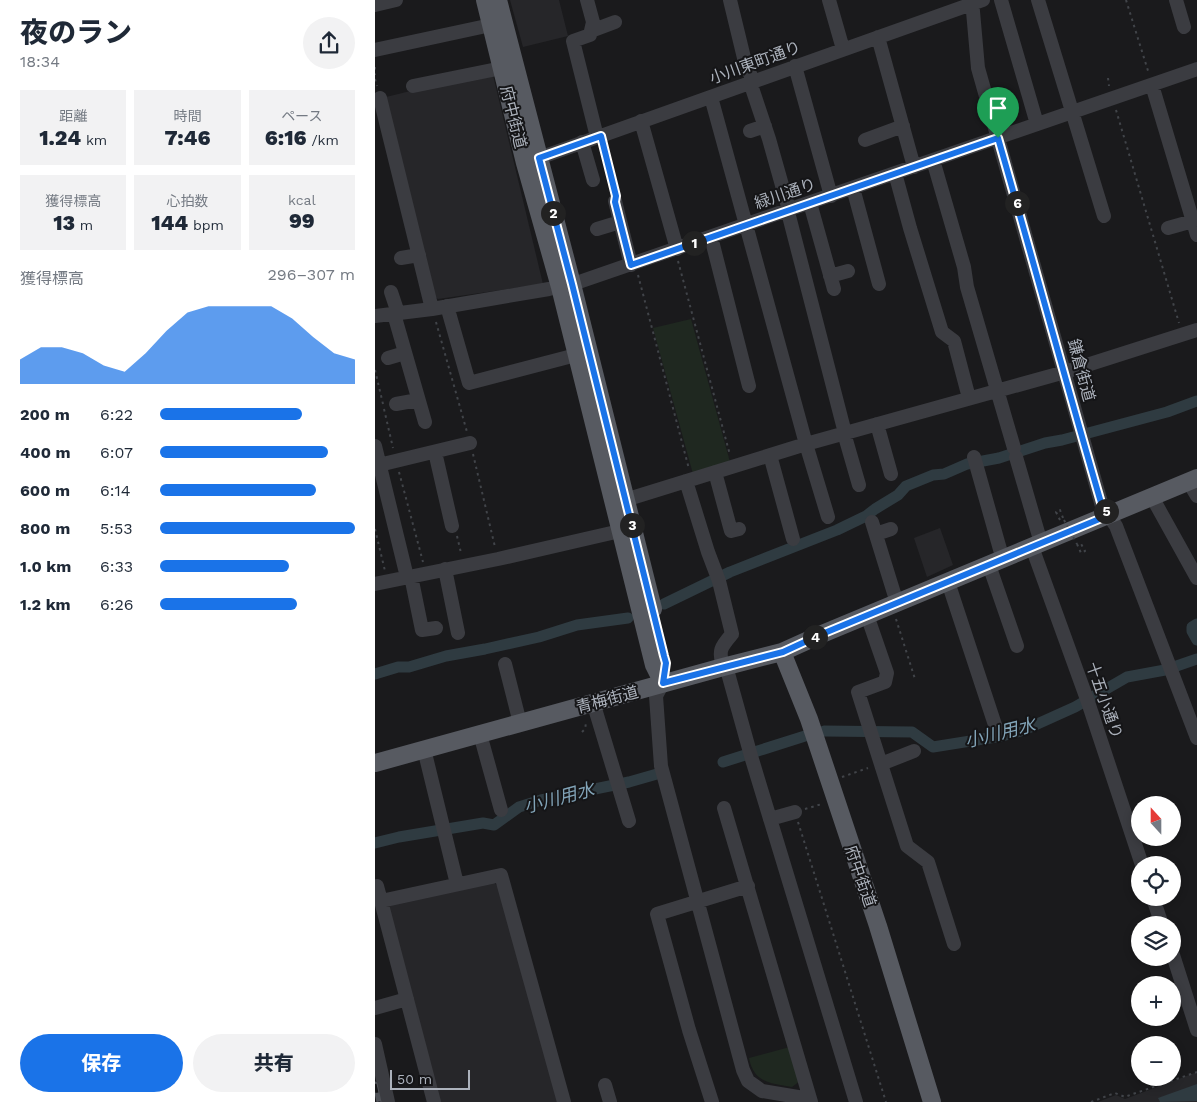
<!DOCTYPE html>
<html lang="ja">
<head>
<meta charset="utf-8">
<style>
  body { margin:0; font-family:"Work Sans","Noto Sans JP",sans-serif; background:#f2f2f3; color:#1f2937; height:100vh; display:flex; flex-direction:column; font-size:19px; white-space:nowrap }
  * { box-sizing:border-box; margin:0 }
  p { font-size:16px; color:#747a83 }
  .icon { flex:none; width:28px; height:28px; fill:none; stroke:currentColor; stroke-width:2; stroke-linecap:round; stroke-linejoin:round }
  .map { position:relative; flex:1; overflow:hidden }
  .side { display:flex; flex-direction:column; background:#fff; width:375px }
  .side>* { flex:none }
  .needle { width:32px; rotate:339deg }
  .controls { position:absolute; left:756px; top:796px; display:grid; gap:10px }
  .controls a { display:grid; place-items:center; width:50px; height:50px; border-radius:50%; background:#fff; box-shadow:0 2px 8px #0003; font-size:25px }
  .scale { position:absolute; left:15px; bottom:12px; width:80px; box-sizing:border-box; padding-left:5px; border:2px solid #acb2bc; border-top:0; font-size:14px; line-height:18px; white-space:nowrap; color:#acb2bc; -webkit-text-stroke:4px #151517; paint-order:stroke }
  .pin { position:absolute; display:grid; place-items:center; width:42px; height:42px; color:#fff; margin:-51px -21px; border-radius:50% 50% 50% 0; rotate:-45deg; box-shadow:0 0 5px #0007 }
  .pin .icon { rotate:45deg }
  .km { position:absolute; width:25px; height:25px; margin:-12px; border-radius:50%; background:#222; color:#fff; font-size:14px; line-height:25px; text-align:center }
  .round { display:grid; place-items:center; flex:none; width:52px; height:52px; border-radius:26px; background:#f2f2f3 }
  .overview { display:flex; align-items:center; justify-content:space-between; height:85px; padding:0 20px }
  h1 { font-size:28px; font-weight:800; line-height:38px }
  .stats { display:grid; grid-template-columns:repeat(3,1fr); gap:8px; height:85px; padding:5px 20px }
  .stats div { display:grid; align-content:center; border-radius:0px; background:#f2f2f3; text-align:center }
  .stats b { font-size:21px; font-weight:800 }
  .stats small { font-size:14px; font-weight:400 }
  .stats p { font-size:14px }
  .chart { height:140px; padding:10px 20px }
  .chart p { display:flex; justify-content:space-between }
  .chart svg { width:100%; height:90px; margin-top:5px; fill:#1a73e8; opacity:.7 }
  .cta { display:flex; gap:10px; margin-top:auto; padding:10px 20px }
  .cta a { flex:1; height:58px; border-radius:30px; background:#1a73e8; color:#fff; font-size:20px; font-weight:800; line-height:58px; text-align:center }
  .cta a+a { background:#f2f2f3; color:#1f2937 }
  ul { padding:0 20px; list-style:none; font-size:16px }
  li { display:grid; grid-template-columns:80px 60px 1fr; align-items:center; height:38px }
  li i { height:12px; border-radius:6px; background:#1a73e8 }
  main { display:flex; flex:1; min-height:0 }
  .map>svg:first-child { display:block }
</style>
</head>
<body>
<main>
<section class="side">
<div class="overview"><div><h1>夜のラン</h1><p>18:34</p></div><a class="round"><svg class="icon" aria-label="share" viewBox="0 0 24 24"><path d="M12 15V3M7 8l5-5 5 5M5 13v7h14v-7"/></svg></a></div>
<div class="stats">
<div><p>距離</p><b>1.24<small> km</small></b></div>
<div><p>時間</p><b>7:46</b></div>
<div><p>ペース</p><b>6:16<small> /km</small></b></div>
</div>
<div class="stats">
<div><p>獲得標高</p><b>13<small> m</small></b></div>
<div><p>心拍数</p><b>144<small> bpm</small></b></div>
<div><p>kcal</p><b>99</b></div>
</div>
<div class="chart"><p><span>獲得標高</span>296–307 m</p>
<svg viewBox="0 0 160 44" preserveAspectRatio="none"><path d="M0 44V32L10 26L20 26L30 29L40 35L50 38L60 29L70 18L80 9L90 6L100 6L110 6L120 6L130 12L140 21L150 29L160 32V44z"/></svg>
</div>
<ul>
<li><b>200 m</b>6:22<i style="width:73%"></i></li>
<li><b>400 m</b>6:07<i style="width:86%"></i></li>
<li><b>600 m</b>6:14<i style="width:80%"></i></li>
<li><b>800 m</b>5:53<i style="width:100%"></i></li>
<li><b>1.0 km</b>6:33<i style="width:66%"></i></li>
<li><b>1.2 km</b>6:26<i style="width:70%"></i></li>
</ul>
<div class="cta"><a>保存</a><a>共有</a></div>
</section>
<div class="map">
<svg width="822" height="1102" viewBox="0 0 822 1102">
  <rect width="100%" height="100%" fill="#1a1a1c"/>
  <path fill="#262629" d="M135,0h49l9,36 -45,11z
    M117,71l51,213 -105,15 -3,-2 -49,-200z
    M565,528l13,37 -26,12 -13,-39z
    M118,882l6,5 59,215h-120l-53,-196z
    M822,1072v30h-99l18,-7 9,4z"/>
  <path fill="#1f2820" d="M316,319l39,143 -37,12 -40,-146z
    M415,1047l10,34 -8,6c-22,-4 -38,-4 -43,-29z"/>
  <path fill="#2f3b41" d="M822,1084v17l-37,1 -2,-4z"/>
  <g fill="none" stroke-linecap="round" stroke-linejoin="round">
    <path stroke="#2f3b41" stroke-width="11" d="M289,604l66,-32 107,-42 29,-14 9,-7 23,-14 8,-9 27,-11 11,-1 23,-10 32,-6 46,-15 17,-3 105,-28 30,-11
      M822,624l-5,3v4l5,9
      M0,674l23,-7h11l37,-11 39,-7 54,-12 38,-12 51,-7
      M449,731l88,1 21,15 69,-11 22,-6 51,-23 52,-30 38,-7 32,-11
      M348,762l82,-26
      M0,843l24,-6 84,-14 11,2 25,-18 22,-7 88,-18 28,-8"/>
    <path stroke="#414449" stroke-width="2" stroke-dasharray="2.5 4" stroke-linecap="butt" d="M751,0l23,74
      M0,67v8
      M733,78l1,8
      M0,79l2,7
      M741,110l63,213
      M229,148l10,41
      M303,261l52,194
      M263,275l51,194
      M61,322l31,110
      M0,370l8,34
      M9,409l9,39
      M98,454l22,93
      M24,472l24,90
      M685,520l-4,-8 4,-2 3,8
      M0,529l10,42
      M82,536l4,17
      M702,544l4,9 4,-2 -5,-9
      M521,619l19,60
      M207,732l3,-3 1,-6
      M467,777l26,-9
      M430,809l17,-5
      M423,822l88,280
      M716,1102l24,-9 10,4 5,-2 67,-23"/>
    <path stroke="#3b3c41" stroke-width="14" d="M212,0l6,22 -3,13 -17,6 24,96
      M355,0l15,62 8,19
      M454,0l14,49
      M597,0l6,68 124,438 14,20 81,212
      M626,0l36,124
      M663,0l66,216
      M801,0l8,27
      M0,5l21,-5
      M216,31l24,-9
      M503,37l36,130
      M0,50l116,-25
      M420,66l36,130
      M375,82l19,57 20,71v6l56,217
      M777,85l45,150
      M38,86l89,-18
      M336,97l95,347 22,73
      M5,98l52,211
      M266,121l36,128
      M375,131l15,-5
      M490,140l38,-14
      M207,142l11,38
      M164,158l444,-158
      M558,160l31,107 3,20 47,161
      M520,173l15,55 32,104 12,9 15,57
      M478,188l26,96
      M240,201l16,64
      M435,203l24,86
      M793,228l25,-7
      M222,229l23,-7
      M336,237l38,149
      M26,258l18,-3
      M455,276l18,-5
      M16,292l7,21
      M72,306l22,77 107,-28
      M19,314l31,108
      M0,316l57,-7 117,-20 30,-7 618,-213
      M13,358l17,-5
      M21,404l22,-4
      M502,424l14,50
      M469,433l15,52
      M0,446l32,131
      M60,452l17,74
      M395,455l23,84
      M599,457l29,103
      M641,457l25,86
      M0,466l95,-23
      M340,472l16,59 8,-2
      M311,481l22,71 11,29 13,53c-11,13 -14,16 -9,33
      M813,481l9,15
      M777,497l45,81
      M250,500l181,-56 259,-72 132,-42
      M497,522l25,81
      M501,534l15,-5
      M657,547l56,155 54,163
      M614,565l28,81
      M70,569l13,64
      M36,576l11,54 14,-2
      M573,582l49,149
      M0,584l123,-25 122,-28
      M492,615l20,58 -2,9 -27,10 49,154 21,16 26,82
      M130,664l15,59
      M351,666l25,90 105,346
      M288,683l-7,13 5,70 82,304 5,11 14,10 48,8
      M218,702l36,119
      M105,734l21,76
      M49,749l33,135
      M506,764l33,-13
      M349,808l87,294
      M395,819l25,-7
      M2,886l4,15
      M778,898l9,27
      M798,955l24,75
      M0,1008l32,-9
      M0,1044l13,58
      M230,1085l5,17
      M59,1102l-53,-201 120,-26 63,227
      M337,1102l-23,-72 -32,-116 91,-28"/>
    <path stroke="#575a61" stroke-width="18" d="M110,0l40,163 35,124 94,378 9,18
      M123,0l74,284 81,325
      M407,652l27,67 69,207 54,176
      M0,763l348,-96 59,-15 40,-18 375,-156"/>
    <defs>
      <path id="rail" d="M0,1084l4,18"/>
    </defs>
    <use href="#rail" stroke="#4e5157" stroke-width="5"/>
    <use href="#rail" stroke="#151517" stroke-width="3" stroke-dasharray="9" stroke-linecap="butt"/>
    <path stroke="#414449" stroke-width="2" stroke-dasharray="2.5 4" stroke-linecap="butt" d="M689,520l13,24"/>
  </g>
  <g fill="none" stroke-linecap="round" stroke-linejoin="round">
    <defs>
      <path id="route" d="M226,136l15,60 -1,6 16,63 367,-127c35,122 68,245 104,368l7,9 -287,119 -39,18 -120,31 3,-20 -2,-7 -92,-372 -33,-126z"/>
    </defs>
    <use href="#route" stroke="#fff" stroke-width="10"/>
    <use href="#route" stroke="#1a73e8" stroke-width="6"/>
  </g>
  <g text-anchor="middle" stroke-width="4" stroke-linejoin="round" paint-order="stroke">
    <g font-size="16" fill="#acb2bc" stroke="#151517">
      <text transform="translate(380 62) rotate(-20)" y="6">小川東町通り</text>
      <text transform="translate(139 117) rotate(76)" y="6">府中街道</text>
      <text transform="translate(410 193) rotate(-19)" y="6">緑川通り</text>
      <text transform="translate(707 370) rotate(75)" y="6">鎌倉街道</text>
      <text transform="translate(232 699) rotate(-15)" y="6">青梅街道</text>
      <text transform="translate(730 700) rotate(71)" y="6">十五小通り</text>
      <text transform="translate(486 876) rotate(71)" y="6">府中街道</text>
    </g>
    <g font-size="18" font-style="italic" fill="#82a4b8" stroke="#151517">
      <text transform="translate(625 733) rotate(-14)" y="6">小川用水</text>
      <text transform="translate(184 798) rotate(-15)" y="6">小川用水</text>
    </g>
  </g>
</svg>
<div class="controls">
<a><svg class="needle" viewBox="-14 -14 28 28"><path d="M0-13l5 13h-10z" fill="#e53935"/><path d="M0 13l5-13h-10z" fill="#747a83"/></svg></a>
<a><svg class="icon" aria-label="locate" viewBox="0 0 24 24"><circle cx="12" cy="12" r="6"/><path d="M12 2v4M12 18v4M2 12h4M18 12h4"/></svg></a>
<a><svg class="icon" aria-label="layers" viewBox="0 0 24 24"><path d="M12 4l9 5-9 5-9-5zM3 14l9 5 9-5"/></svg></a>
<a>+</a>
<a>−</a>
</div>
<div class="scale">50 m</div>
<div class="pin" style="left:623px;top:138px;background:#1e9e55"><svg class="icon" aria-label="arrive" viewBox="0 0 24 24"><path d="M6 21V4h12l-3 4 3 4H6"/></svg></div>
<b class="km" style="left:319px;top:243px">1</b>
<b class="km" style="left:178px;top:213px">2</b>
<b class="km" style="left:257px;top:525px">3</b>
<b class="km" style="left:440px;top:637px">4</b>
<b class="km" style="left:731px;top:511px">5</b>
<b class="km" style="left:642px;top:203px">6</b>
</div>
</main>
</body>
</html>
